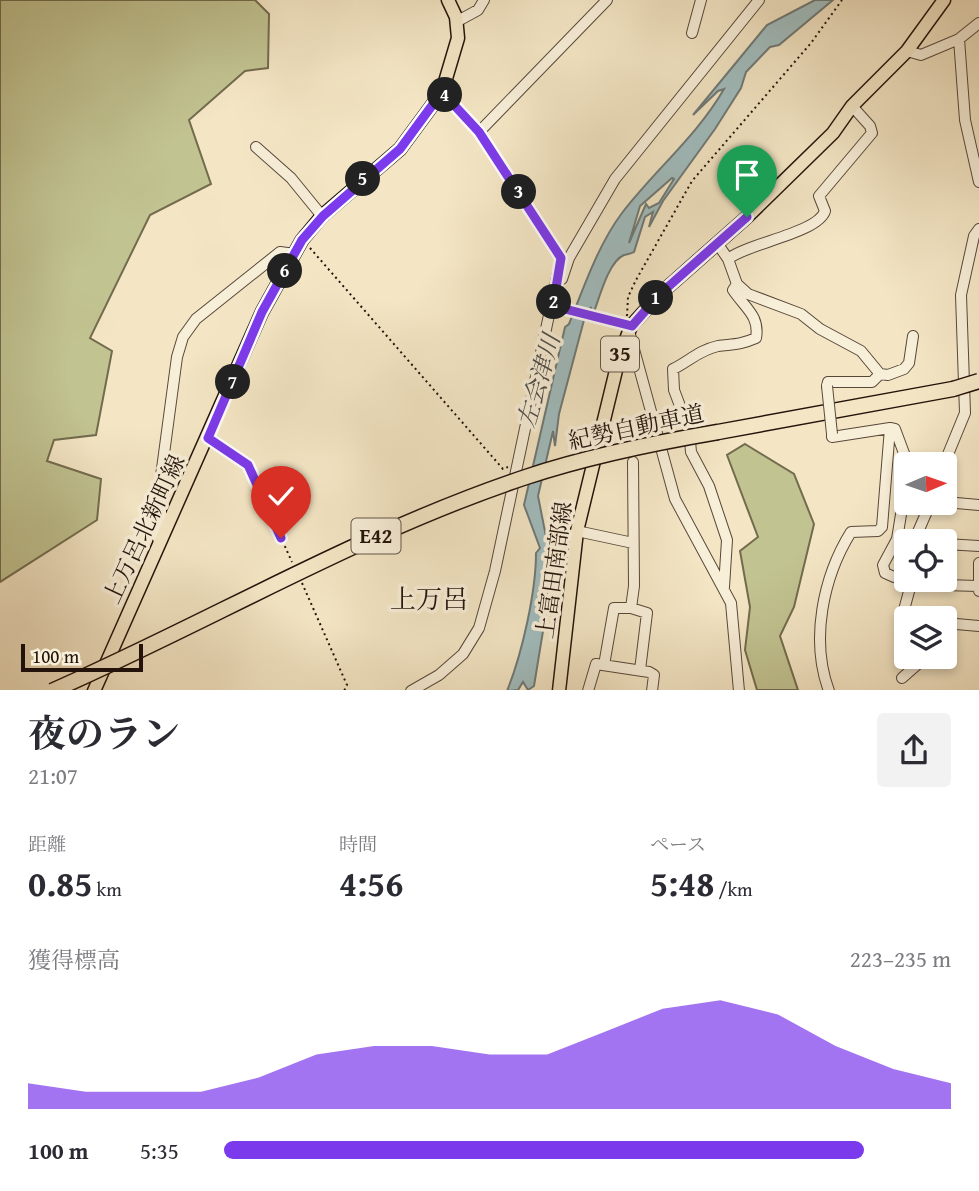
<!DOCTYPE html>
<html lang="ja">
<head>
<meta charset="utf-8">
<style>
  body { margin:0; font-family:"Gentium Book Plus","Noto Serif JP",serif; background:#f2f2f3; color:#2b2b33; height:100vh; display:flex; flex-direction:column; font-size:26px; white-space:nowrap }
  * { box-sizing:border-box; margin:0 }
  p { font-size:23px; color:#7c7c81 }
  .icon { flex:none; width:38px; height:38px; fill:none; stroke:currentColor; stroke-width:2; stroke-linecap:round; stroke-linejoin:round }
  .map { position:relative; height:690px; overflow:hidden }
  .side { display:flex; flex-direction:column; background:#fff; flex:1 }
  .side>* { flex:none }
  .needle { width:46px; rotate:88deg }
  .buttons { position:absolute; left:894px; top:452px; display:grid; gap:14px }
  .buttons a { display:grid; place-items:center; width:63px; height:63px; border-radius:7px; background:#fff; box-shadow:0 4px 10px #0003; font-size:35px }
  .scale { position:absolute; left:21px; bottom:18px; width:122px; box-sizing:border-box; padding-left:7px; border:4px solid #23130b; border-top:0; font-size:19px; line-height:24px; white-space:nowrap; color:#23130b; -webkit-text-stroke:5px #f8efd9; paint-order:stroke }
  .pin { position:absolute; display:grid; place-items:center; width:60px; height:60px; color:#fff; margin:-72px -30px; border-radius:50% 50% 50% 0; rotate:-45deg; box-shadow:0 0 7px #0007 }
  .pin .icon { rotate:45deg }
  .km { position:absolute; width:35px; height:35px; margin:-18px; border-radius:50%; background:#222; color:#fff; font-size:19px; line-height:35px; text-align:center }
  .round { display:grid; place-items:center; flex:none; width:74px; height:74px; border-radius:7px; background:#f2f2f3 }
  .head { display:flex; align-items:center; justify-content:space-between; height:119px; padding:0 28px }
  h1 { font-size:38px; font-weight:700; line-height:52px }
  .figures { display:grid; grid-template-columns:repeat(3,1fr); gap:10px; height:119px; padding:7px 28px }
  .figures div { display:grid; align-content:center }
  .figures b { font-size:35px; font-weight:700 }
  .figures small { font-size:19px; font-weight:400 }
  .figures p { font-size:19px }
  .chart { height:196px; padding:14px 28px }
  .chart p { display:flex; justify-content:space-between }
  .chart svg { width:100%; height:126px; margin-top:7px; fill:#7c3aed; opacity:.7 }
  ul { padding:0 28px; list-style:none; font-size:23px }
  li { display:grid; grid-template-columns:112px 84px 1fr; align-items:center; height:52px }
  li i { height:18px; border-radius:9px; background:#7c3aed }
  .map>svg:first-child { display:block }
</style>
</head>
<body>
<div class="map">
<svg width="979" height="691" viewBox="0 0 979 691">
  <rect width="100%" height="100%" fill="#f4e6c5"/>
  <filter id="stains"><feTurbulence type="fractalNoise" baseFrequency=".00286" numOctaves="4"/><feColorMatrix values="0 0 0 0 .2 0 0 0 0 .09 0 0 0 0 .02 0 0 0 .5 -.17"/></filter>
  <radialGradient id="worn" r=".72"><stop offset=".6" stop-color="#630" stop-opacity="0"/><stop offset="1" stop-color="#630" stop-opacity=".3"/></radialGradient>
  <path fill="#c1c391" stroke="#726b4e" stroke-width="2" d="M0,0h255l14,14 -1,54 -23,3 -56,49 22,64 -61,31 -60,123 22,13 -16,84 -42,5 -7,21 54,18 -4,41 -97,62z
    M745,444l49,30 20,50 -20,83 -14,29 18,54h-41l-12,-40 5,-43 -10,-56 18,-14 -31,-82z"/>
  <path fill="#a1bdbf" stroke="#6f7977" stroke-width="2" fill-rule="evenodd" d="M815,0h18l-54,45 -9,2 -24,25 -5,16 -26,41 -52,72 -14,26 4,-15 -8,5 -11,35c-3,2 -7,2 -10,3 -17,7 -26,49 -33,65v-13l-7,13 -25,94 -4,32 -2,-15 -15,65 14,71 -4,7 -2,39 -12,73 -6,4 -5,-8 -5,8 -11,1c15,-37 29,-99 29,-138l4,-5 -16,-43 41,-178 4,-3c15,-37 29,-79 53,-111 32,-42 75,-77 102,-124l-6,2 -25,24 74,-90zM672,178l2,1 -15,24 -10,5 -3,-4 -17,39 11,-37z"/>
  <g fill="none" stroke-linecap="round" stroke-linejoin="round">
    <defs>
      <path id="minor" d="M456,22l22,-12 6,-10
        M692,33l9,-33
        M959,39l6,81 14,62
        M907,51l14,4 38,-16 20,-16
        M479,132l128,-132
        M256,147l35,31 31,38
        M717,243l11,16 9,25 11,10 53,20 19,15 41,22 19,23 8,1 16,-6 5,-6 4,-27
        M728,259c20,-16 90,-26 97,-48l-6,-15 53,-63 -2,-7 -18,-20
        M562,279l7,-21 46,-79 144,-179
        M553,306l78,20
        M629,331l46,168 56,104 8,88
        M827,386l1,-4h44l8,-8
        M890,428l5,1 13,35
        M633,462l1,124 -3,22 16,5 -7,57
        M944,464l21,-51 -4,-118 13,-59 5,-7
        M945,502l34,3
        M577,531l56,12
        M914,541l17,-39
        M160,543l-6,-13 7,-10v-44l16,-119 6,-20 13,-18 84,-67 15,2
        M945,544l34,2
        M906,558l-5,13 2,8 8,5 67,2
        M902,575l-8,2 -9,-4 -2,-8 14,-26 9,-55
        M724,587l3,-47 -18,-54 -18,-34 -2,-22 -15,-40 -1,-21c15,-7 26,-19 45,-23 15,-2 22,-1 38,-8 4,-22 -11,-30 -23,-48l4,-6
        M979,591v-28
        M945,623l34,3
        M906,627l-5,-6 10,-37
        M604,665l10,-57h17
        M902,678l25,-22
        M411,691l28,-16 24,-21 16,-26 16,-57 66,-313 -82,-126 -37,-40
        M588,691l8,-27 53,8 5,3 -2,16
        M829,691c-19,-51 -6,-114 22,-159l27,-1 4,-4 8,-99 -58,9v-3"/>
      <path id="major" d="M94,691l168,-379 40,-72 20,-24 78,-67 42,-57 16,-54 -2,-21 -8,-17
        M559,691l18,-160 42,-173 12,-32 29,-32 87,-77 86,-84 19,-27 55,-55 37,-51"/>
      <path id="highway" d="M718,432l235,-43"/>
    </defs>
    <use href="#minor" stroke="#57483a" stroke-width="12"/>
    <use href="#major" stroke="#23130b" stroke-width="15"/>
    <use href="#highway" stroke="#23130b" stroke-width="17"/>
    <path stroke="#23130b" stroke-width="2" stroke-dasharray="2 3.5" stroke-linecap="butt" d="M310,248l193,221 5,-2
      M627,316l1,-19 8,-17 56,-99 119,-138 31,-43
      M217,444l31,21 44,97
      M302,583l45,102 -3,6"/>
    <use href="#minor" stroke="#f8efd9" stroke-width="10"/>
    <use href="#major" stroke="#f4e6c5" stroke-width="12"/>
    <use href="#highway" stroke="#f4e6c5" stroke-width="14"/>
    <defs>
      <path id="minor-bridge" d="M827,386l5,48"/>
      <path id="highway-bridge" d="M953,389l26,-8
        M52,691c159,-70 309,-159 474,-214 63,-21 127,-34 192,-45"/>
    </defs>
    <use href="#minor-bridge" stroke="#57483a" stroke-width="12" stroke-linecap="butt"/>
    <use href="#highway-bridge" stroke="#23130b" stroke-width="17" stroke-linecap="butt"/>
    <use href="#minor-bridge" stroke="#f8efd9" stroke-width="10"/>
    <use href="#highway-bridge" stroke="#f4e6c5" stroke-width="14"/>
  </g>
  <g fill="none" stroke-linecap="round" stroke-linejoin="round">
    <defs>
      <path id="route" d="M281,538l-33,-73 -40,-27 54,-126 40,-72 21,-24 77,-67 42,-57 37,40 82,126 -8,48 79,20 28,-32 87,-77"/>
    </defs>
    <use href="#route" stroke="#fff" stroke-width="14"/>
    <use href="#route" stroke="#7c3aed" stroke-width="9"/>
  </g>
  <g text-anchor="middle" stroke-width="7" stroke-linejoin="round" paint-order="stroke">
    <g fill="#f8efd9" stroke="#635549" stroke-width="2">
      <rect x="601" y="336.5" width="38" height="35" rx="5"/>
      <rect x="351.5" y="518.5" width="49" height="35" rx="5"/>
    </g>
    <g font-size="21" font-weight="bold" fill="#23130b">
      <text x="620" y="361">35</text>
      <text x="376" y="543">E42</text>
    </g>
    <g font-size="23" fill="#23130b" stroke="#f8efd9">
      <text transform="translate(636 427) rotate(-12)" y="8">紀勢自動車道</text>
      <text transform="translate(144 529) rotate(-65)" y="8">上万呂北新町線</text>
      <text transform="translate(554 570) rotate(-82)" y="8">上富田南部線</text>
    </g>
    <g font-size="24" font-style="italic" fill="#4f4e4a" stroke="#f8efd9">
      <text transform="translate(539 381) rotate(-74)" y="8">左会津川</text>
    </g>
    <g font-size="26" fill="#23130b" stroke="#f8efd9">
      <text x="429" y="608">上万呂</text>
    </g>
  </g>
  <rect width="100%" height="100%" filter="url(#stains)"/>
  <rect width="100%" height="100%" fill="url(#worn)"/>
</svg>
<div class="buttons">
<a><svg class="needle" viewBox="-14 -14 28 28"><path d="M0-13l5 13h-10z" fill="#e53935"/><path d="M0 13l5-13h-10z" fill="#7c7c81"/></svg></a>
<a><svg class="icon" aria-label="locate" viewBox="0 0 24 24"><circle cx="12" cy="12" r="6"/><path d="M12 2v4M12 18v4M2 12h4M18 12h4"/></svg></a>
<a><svg class="icon" aria-label="layers" viewBox="0 0 24 24"><path d="M12 4l9 5-9 5-9-5zM3 14l9 5 9-5"/></svg></a>
</div>
<div class="scale">100 m</div>
<div class="pin" style="left:747px;top:217px;background:#1e9e55"><svg class="icon" aria-label="arrive" viewBox="0 0 24 24"><path d="M6 21V4h12l-3 4 3 4H6"/></svg></div>
<div class="pin" style="left:281px;top:538px;background:#d93025"><svg class="icon" aria-label="check" viewBox="0 0 24 24"><path d="M5 12l5 5 9-10"/></svg></div>
<b class="km" style="left:656px;top:298px">1</b>
<b class="km" style="left:554px;top:302px">2</b>
<b class="km" style="left:519px;top:192px">3</b>
<b class="km" style="left:445px;top:95px">4</b>
<b class="km" style="left:363px;top:179px">5</b>
<b class="km" style="left:285px;top:271px">6</b>
<b class="km" style="left:233px;top:382px">7</b>
</div>
<section class="side">
<div class="head"><div><h1>夜のラン</h1><p>21:07</p></div><a class="round"><svg class="icon" aria-label="share" viewBox="0 0 24 24"><path d="M12 15V3M7 8l5-5 5 5M5 13v7h14v-7"/></svg></a></div>
<div class="figures">
<div><p>距離</p><b>0.85<small> km</small></b></div>
<div><p>時間</p><b>4:56</b></div>
<div><p>ペース</p><b>5:48<small> /km</small></b></div>
</div>
<div class="chart"><p><span>獲得標高</span>223–235 m</p>
<svg viewBox="0 0 160 44" preserveAspectRatio="none"><path d="M0 44V35L10 38L20 38L30 38L40 33L50 25L60 22L70 22L80 25L90 25L100 17L110 9L120 6L130 11L140 22L150 30L160 35V44z"/></svg>
</div>
<ul>
<li><b>100 m</b>5:35<i style="width:88%"></i></li>
</ul>
</section>
</body>
</html>
